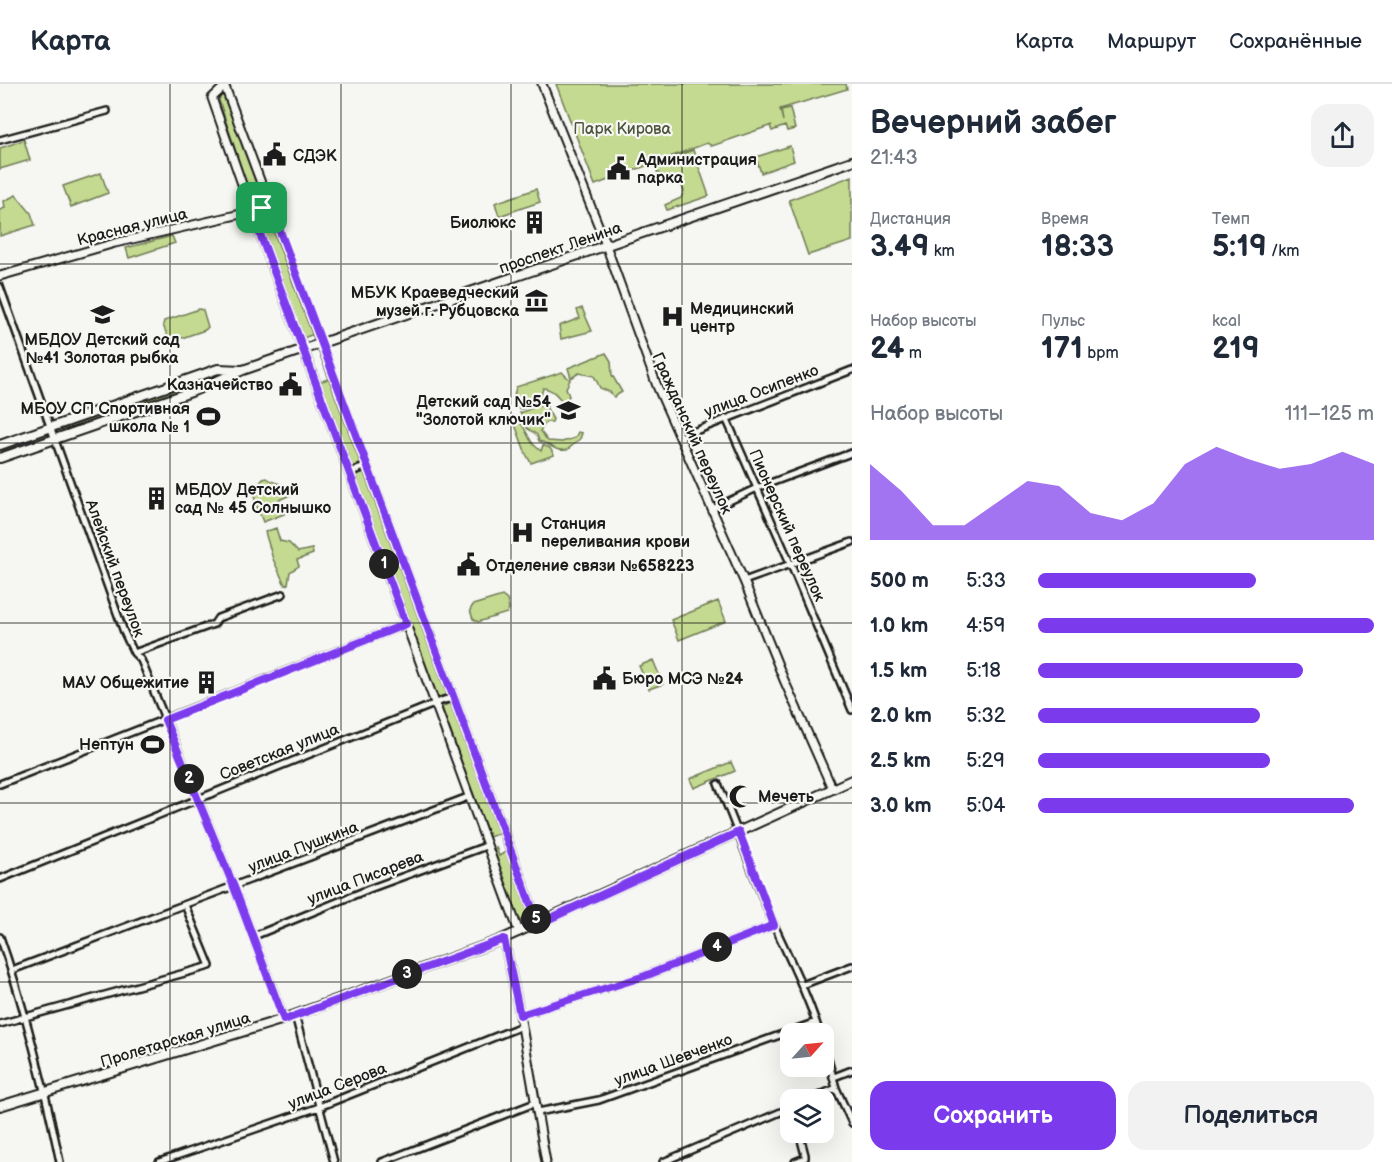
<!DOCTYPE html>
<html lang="ru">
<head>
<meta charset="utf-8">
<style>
  body { margin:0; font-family:"Balsamiq Sans",sans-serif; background:#f2f2f3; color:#1f2937; height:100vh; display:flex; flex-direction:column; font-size:22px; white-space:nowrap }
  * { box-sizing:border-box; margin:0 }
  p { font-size:20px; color:#747a83 }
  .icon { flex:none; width:33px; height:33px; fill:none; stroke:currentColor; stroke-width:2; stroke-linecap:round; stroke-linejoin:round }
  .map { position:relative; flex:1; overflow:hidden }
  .sheet { display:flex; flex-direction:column; background:#fff; width:540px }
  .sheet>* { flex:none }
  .needle { width:39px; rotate:63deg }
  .controls { position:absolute; left:780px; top:939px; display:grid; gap:12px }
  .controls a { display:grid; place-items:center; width:54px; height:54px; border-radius:12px; background:#fff; box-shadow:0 6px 24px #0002; font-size:30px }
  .pin { position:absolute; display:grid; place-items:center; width:51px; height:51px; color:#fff; margin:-26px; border-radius:12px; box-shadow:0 3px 9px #0006 }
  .km { position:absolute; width:30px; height:30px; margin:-15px; border-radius:50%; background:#222; color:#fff; font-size:16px; line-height:30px; text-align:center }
  .round { display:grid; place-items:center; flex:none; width:63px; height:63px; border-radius:18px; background:#f2f2f3 }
  .headline { display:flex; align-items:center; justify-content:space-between; height:102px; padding:0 18px }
  h1 { font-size:33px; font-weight:700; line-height:45px }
  .figures { display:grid; grid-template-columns:repeat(3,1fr); gap:9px; height:102px; padding:6px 18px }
  .figures div { display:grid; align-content:center }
  .figures b { font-size:30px; font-weight:700 }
  .figures small { font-size:16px; font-weight:400 }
  .figures p { font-size:16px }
  .chart { height:168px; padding:12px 18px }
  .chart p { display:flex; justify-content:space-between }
  .chart svg { width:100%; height:108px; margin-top:6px; fill:#7c3aed; opacity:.7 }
  .button { display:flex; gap:12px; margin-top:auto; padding:12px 18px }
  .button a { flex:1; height:69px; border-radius:18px; background:#7c3aed; color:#fff; font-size:24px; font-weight:700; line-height:69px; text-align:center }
  .button a+a { background:#f2f2f3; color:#1f2937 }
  ul { padding:0 18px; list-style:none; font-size:20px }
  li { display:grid; grid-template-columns:96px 72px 1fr; align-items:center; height:45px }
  li i { height:15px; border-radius:8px; background:#7c3aed }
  header { display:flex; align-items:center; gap:36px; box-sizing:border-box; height:84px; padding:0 30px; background:#fff; border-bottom:2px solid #e0e1e3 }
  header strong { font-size:28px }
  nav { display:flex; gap:33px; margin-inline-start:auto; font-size:21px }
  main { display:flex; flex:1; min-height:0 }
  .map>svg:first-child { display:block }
</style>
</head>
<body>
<header>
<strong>Карта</strong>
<nav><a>Карта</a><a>Маршрут</a><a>Сохранённые</a></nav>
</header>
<main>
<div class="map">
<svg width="852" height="1078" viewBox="0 0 852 1078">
  <rect width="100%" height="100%" fill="#f6f6f2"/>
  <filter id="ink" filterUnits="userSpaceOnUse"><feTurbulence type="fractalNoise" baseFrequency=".0167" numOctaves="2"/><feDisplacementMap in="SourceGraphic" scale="12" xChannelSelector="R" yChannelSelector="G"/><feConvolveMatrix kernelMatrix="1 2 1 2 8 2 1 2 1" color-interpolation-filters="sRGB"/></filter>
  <g filter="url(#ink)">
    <path fill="#c3da90" stroke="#707b56" stroke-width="1.5" d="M556,0h290l1,5 -67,20 3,12 -2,-11 9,-2 5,21 -8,2 -2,-5 -13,5 -2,-5 2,-1 -60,21 -5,-3 -112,42z
      M225,11l2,3 37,106 -10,3 -35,-107 2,-4z
      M24,56l6,20 -30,9v-21z
      M790,62l4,15 -33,12 -5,-16z
      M693,66l16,46 -42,14 -2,-5 16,-7 3,-7 -5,-11 -14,-2 -8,-6 1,-9z
      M101,89l7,20 -37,14 -8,-21z
      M852,92v65l-44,14 -19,-55z
      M536,105l4,13 -41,14 -4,-13z
      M16,111l15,18 4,12 -35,11v-26l5,-2 -1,-7z
      M269,131l45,119 -11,4 -44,-119z
      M172,152l3,7 -46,15 -3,-10z
      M582,224l10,23 -31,8 -2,-13 21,-8 -3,-8z
      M199,225l4,1 5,17 -3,3 -32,11 -4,-1 -6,-15 1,-4z
      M606,269l5,8 1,14 10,17 -8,5 -4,-5 -10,-4 -6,-12 -15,-3 -8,5 -3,-10z
      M223,287l3,1v4l-162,58 -2,-7z
      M562,288l8,8 -4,8 3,8 -5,8c-6,-8 -11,-15 -21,-16l-3,12 -17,9 -7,-1 -2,-12 2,-9z
      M332,294l31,86 -13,4 -32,-86z
      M546,318l1,7 6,10 -1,3h-6l-6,9 8,10 14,1 13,-4 3,-6 4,1 -2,6 -13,11c-13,2 -16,-6 -28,-9l-2,-6 -10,-7 -1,-8 -6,-7z
      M517,335c11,9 9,22 24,32l2,-6 7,3 4,7 -23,8 -5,-9 -12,-32z
      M366,387l84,222 -13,5 -83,-222z
      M267,394c9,7 21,4 23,17l-11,5 5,14 -21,8c-7,-18 -15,-27 0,-43z
      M276,444l4,13 9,2 9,9 14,-3 1,5 -16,6 2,6 -9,6 -2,12 -3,1 -12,-26 -8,-27z
      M502,512l5,4 2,9 -2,4 -29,9 -5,-3 -3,-9 3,-5z
      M718,517l8,20 -47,19 -8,-20z
      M653,576l10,24 -14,5 -10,-23z
      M449,619l4,2 47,128 -11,4 -47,-129z
      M731,678l4,9 -41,17 -4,-9z
      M496,763l3,9 8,-5 24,61v4l-7,5 -5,-2 -26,-66v-3z"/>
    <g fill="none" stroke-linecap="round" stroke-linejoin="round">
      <defs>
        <path id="minor" d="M0,56l107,-29
          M0,203l124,345 10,21 7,7 93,227 50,132
          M726,334l65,147 61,145
          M680,353l172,-67
          M349,389l18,-7
          M712,425l45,-21 94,-35
          M744,497l108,-39
          M134,569l80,-29 4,-6 65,-24
          M0,700l406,-160
          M718,700c21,47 36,96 57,143 16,35 33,69 45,107
          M0,795l444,-179 9,-2
          M254,852l115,-47 117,-43
          M0,853c26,73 44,149 60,225
          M12,886l456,-173
          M802,901l50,-19
          M295,931l39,147
          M520,931l125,-39 129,-51
          M0,940l210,-58 -25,-61
          M824,961l12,43 16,35
          M834,993l18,-7
          M809,1016l27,-12
          M538,1028l61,-12 217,-78
          M159,1078l160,-55 203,-81
          M382,1078l153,-59
          M663,1078l127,-54
          M795,1078l10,-4v-3l-6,-23"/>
        <path id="tertiary" d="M224,0l314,840
          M542,0l61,153 54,149 87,195 40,99 48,108
          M225,2l-13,12 39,112 155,414 113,308
          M0,192l115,-33 156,-36
          M504,855l16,76 26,147"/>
        <path id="secondary" d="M0,361l218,-76 24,1
          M0,374l191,-66 52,-22 609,-209
          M0,1022l284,-87 214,-78 354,-161"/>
      </defs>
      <use href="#minor" stroke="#1c1c1c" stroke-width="10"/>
      <use href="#tertiary" stroke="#1c1c1c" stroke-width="11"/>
      <use href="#secondary" stroke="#1c1c1c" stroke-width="12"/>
      <use href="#minor" stroke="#f6f6f2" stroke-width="5"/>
      <use href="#tertiary" stroke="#f6f6f2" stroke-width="7"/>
      <use href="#secondary" stroke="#f6f6f2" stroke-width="8"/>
    </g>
  </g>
  <g fill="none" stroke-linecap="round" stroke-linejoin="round" filter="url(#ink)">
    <defs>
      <path id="route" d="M271,123l267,717 201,-92 35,93 -129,51 -125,39 -16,-76 -220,81 -50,-133 -69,-167 241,-96 -155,-414z"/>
    </defs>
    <use href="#route" stroke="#fff" stroke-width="12"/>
    <use href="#route" stroke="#7c3aed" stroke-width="8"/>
  </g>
  <path fill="none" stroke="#1c1c1c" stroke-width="1.5" stroke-opacity="0.55" d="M170,0v1078M341,0v1078M511,0v1078M682,0v1078M0,180h852M0,359h852M0,539h852M0,719h852M0,898h852"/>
  <defs>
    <symbol id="civic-bare" viewBox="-9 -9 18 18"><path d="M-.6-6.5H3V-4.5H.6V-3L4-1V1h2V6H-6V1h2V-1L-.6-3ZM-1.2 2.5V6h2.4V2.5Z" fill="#1c1c1c" stroke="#f6f6f2" stroke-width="2.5" paint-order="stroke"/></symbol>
    <symbol id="building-bare" viewBox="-9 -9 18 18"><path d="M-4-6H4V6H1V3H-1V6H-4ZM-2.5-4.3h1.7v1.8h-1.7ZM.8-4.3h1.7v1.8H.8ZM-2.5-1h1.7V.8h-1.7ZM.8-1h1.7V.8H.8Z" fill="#1c1c1c" stroke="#f6f6f2" stroke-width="2.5" paint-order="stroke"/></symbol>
    <symbol id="museum-bare" viewBox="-9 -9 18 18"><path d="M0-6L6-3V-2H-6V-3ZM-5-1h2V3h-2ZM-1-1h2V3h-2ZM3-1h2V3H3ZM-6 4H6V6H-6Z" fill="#1c1c1c" stroke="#f6f6f2" stroke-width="2.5" paint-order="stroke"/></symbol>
    <symbol id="school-bare" viewBox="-9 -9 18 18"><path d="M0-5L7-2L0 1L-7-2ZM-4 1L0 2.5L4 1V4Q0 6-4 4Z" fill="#1c1c1c" stroke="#f6f6f2" stroke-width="2.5" paint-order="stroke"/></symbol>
    <symbol id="hospital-bare" viewBox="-9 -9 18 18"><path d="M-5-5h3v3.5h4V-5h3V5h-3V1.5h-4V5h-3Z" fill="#1c1c1c" stroke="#f6f6f2" stroke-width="2.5" paint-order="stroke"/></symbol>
    <symbol id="stadium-bare" viewBox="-9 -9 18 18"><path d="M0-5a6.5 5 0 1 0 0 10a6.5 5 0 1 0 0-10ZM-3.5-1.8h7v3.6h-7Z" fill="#1c1c1c" stroke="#f6f6f2" stroke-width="2.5" paint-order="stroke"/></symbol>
    <symbol id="mosque-bare" viewBox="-9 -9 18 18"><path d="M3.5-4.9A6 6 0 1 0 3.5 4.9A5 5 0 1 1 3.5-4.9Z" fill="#1c1c1c" stroke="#f6f6f2" stroke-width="2.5" paint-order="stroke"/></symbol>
  </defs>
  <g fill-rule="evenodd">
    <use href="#civic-bare" x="258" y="54" width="33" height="33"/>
    <use href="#civic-bare" x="602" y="68" width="33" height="33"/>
    <use href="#building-bare" x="518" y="122" width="33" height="33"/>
    <use href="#museum-bare" x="520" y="200" width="33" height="33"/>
    <use href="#school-bare" x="86" y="214" width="33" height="33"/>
    <use href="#hospital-bare" x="656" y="216" width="33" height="33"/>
    <use href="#civic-bare" x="274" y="284" width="33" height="33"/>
    <use href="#school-bare" x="552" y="310" width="33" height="33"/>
    <use href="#stadium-bare" x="192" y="316" width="33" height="33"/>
    <use href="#building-bare" x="140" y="398" width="33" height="33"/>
    <use href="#hospital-bare" x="506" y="432" width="33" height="33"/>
    <use href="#civic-bare" x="452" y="464" width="33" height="33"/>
    <use href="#civic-bare" x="588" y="578" width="33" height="33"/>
    <use href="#building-bare" x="190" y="582" width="33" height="33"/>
    <use href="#stadium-bare" x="136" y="644" width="33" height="33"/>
    <use href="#mosque-bare" x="724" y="696" width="33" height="33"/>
  </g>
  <g text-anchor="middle" stroke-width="4.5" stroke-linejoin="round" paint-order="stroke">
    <g font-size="16" fill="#4e553f" stroke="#f6f6f2">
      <text x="622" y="50">Парк Кирова</text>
    </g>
    <g font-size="16" font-weight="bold" fill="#1c1c1c" stroke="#f6f6f2" text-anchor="start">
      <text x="293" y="77">СДЭК</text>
      <text x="637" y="81">Администрация<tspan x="637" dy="18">парка</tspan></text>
      <text x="516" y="144" text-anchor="end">Биолюкс</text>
      <text x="519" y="214" text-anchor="end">МБУК Краеведческий<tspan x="519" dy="18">музей г. Рубцовска</tspan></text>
      <text x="690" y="230">Медицинский<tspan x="690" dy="18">центр</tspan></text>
      <text x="102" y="261" text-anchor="middle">МБДОУ Детский сад<tspan x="102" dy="18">№41 Золотая рыбка</tspan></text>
      <text x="273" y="306" text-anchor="end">Казначейство</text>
      <text x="551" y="323" text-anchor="end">Детский сад №54<tspan x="551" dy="18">"Золотой ключик"</tspan></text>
      <text x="190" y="330" text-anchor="end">МБОУ СП Спортивная<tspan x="190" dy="18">школа № 1</tspan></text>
      <text x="175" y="411">МБДОУ Детский<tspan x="175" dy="18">сад № 45 Солнышко</tspan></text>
      <text x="541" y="445">Станция<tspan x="541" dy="18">переливания крови</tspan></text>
      <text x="486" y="487">Отделение связи №658223</text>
      <text x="622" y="600">Бюро МСЭ №24</text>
      <text x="189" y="604" text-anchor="end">МАУ Общежитие</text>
      <text x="134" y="666" text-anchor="end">Нептун</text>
      <text x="758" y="718">Мечеть</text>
    </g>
    <g font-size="16" fill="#1c1c1c" stroke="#f6f6f2">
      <text transform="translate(132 142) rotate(-14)" y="6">Красная улица</text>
      <text transform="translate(560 163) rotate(-19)" y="6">проспект Ленина</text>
      <text transform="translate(761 306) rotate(-21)" y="6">улица Осипенко</text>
      <text transform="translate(693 349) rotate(66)" y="6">Гражданский переулок</text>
      <text transform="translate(788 441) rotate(66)" y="6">Пионерский переулок</text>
      <text transform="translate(116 484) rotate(70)" y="6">Алейский переулок</text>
      <text transform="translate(279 667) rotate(-22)" y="6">Советская улица</text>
      <text transform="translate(303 762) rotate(-21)" y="6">улица Пушкина</text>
      <text transform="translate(365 793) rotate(-21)" y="6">улица Писарева</text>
      <text transform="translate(175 955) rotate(-17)" y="6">Пролетарская улица</text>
      <text transform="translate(673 975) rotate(-20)" y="6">улица Шевченко</text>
      <text transform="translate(337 1001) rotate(-21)" y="6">улица Серова</text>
    </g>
  </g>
</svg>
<div class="controls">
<a><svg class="needle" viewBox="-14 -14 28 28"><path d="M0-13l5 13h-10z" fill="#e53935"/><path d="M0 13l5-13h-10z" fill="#747a83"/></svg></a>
<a><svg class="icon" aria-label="layers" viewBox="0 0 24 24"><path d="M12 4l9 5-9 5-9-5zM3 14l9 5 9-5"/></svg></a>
</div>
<div class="pin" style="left:262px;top:124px;background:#1e9e55"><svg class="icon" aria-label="arrive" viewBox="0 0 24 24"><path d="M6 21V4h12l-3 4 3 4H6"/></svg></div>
<b class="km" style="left:384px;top:480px">1</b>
<b class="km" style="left:189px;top:695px">2</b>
<b class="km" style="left:407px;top:890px">3</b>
<b class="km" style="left:717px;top:863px">4</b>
<b class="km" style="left:536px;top:835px">5</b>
</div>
<section class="sheet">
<div class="headline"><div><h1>Вечерний забег</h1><p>21:43</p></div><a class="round"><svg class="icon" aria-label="share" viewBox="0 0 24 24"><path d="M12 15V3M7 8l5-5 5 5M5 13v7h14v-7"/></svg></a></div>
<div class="figures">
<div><p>Дистанция</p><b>3.49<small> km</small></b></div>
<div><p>Время</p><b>18:33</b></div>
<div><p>Темп</p><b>5:19<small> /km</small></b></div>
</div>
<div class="figures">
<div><p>Набор высоты</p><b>24<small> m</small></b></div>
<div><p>Пульс</p><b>171<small> bpm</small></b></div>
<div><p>kcal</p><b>219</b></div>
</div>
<div class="chart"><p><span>Набор высоты</span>111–125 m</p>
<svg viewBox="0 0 160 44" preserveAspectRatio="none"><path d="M0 44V13L10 24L20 38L30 38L40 29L50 20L60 22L70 33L80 36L90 29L100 13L110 6L120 11L130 15L140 13L150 8L160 13V44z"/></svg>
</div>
<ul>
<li><b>500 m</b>5:33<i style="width:65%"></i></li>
<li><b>1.0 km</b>4:59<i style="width:100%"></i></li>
<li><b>1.5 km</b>5:18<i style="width:79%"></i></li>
<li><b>2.0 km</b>5:32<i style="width:66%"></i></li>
<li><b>2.5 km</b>5:29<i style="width:69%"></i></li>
<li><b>3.0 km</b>5:04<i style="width:94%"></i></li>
</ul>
<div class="button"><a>Сохранить</a><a>Поделиться</a></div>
</section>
</main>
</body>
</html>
